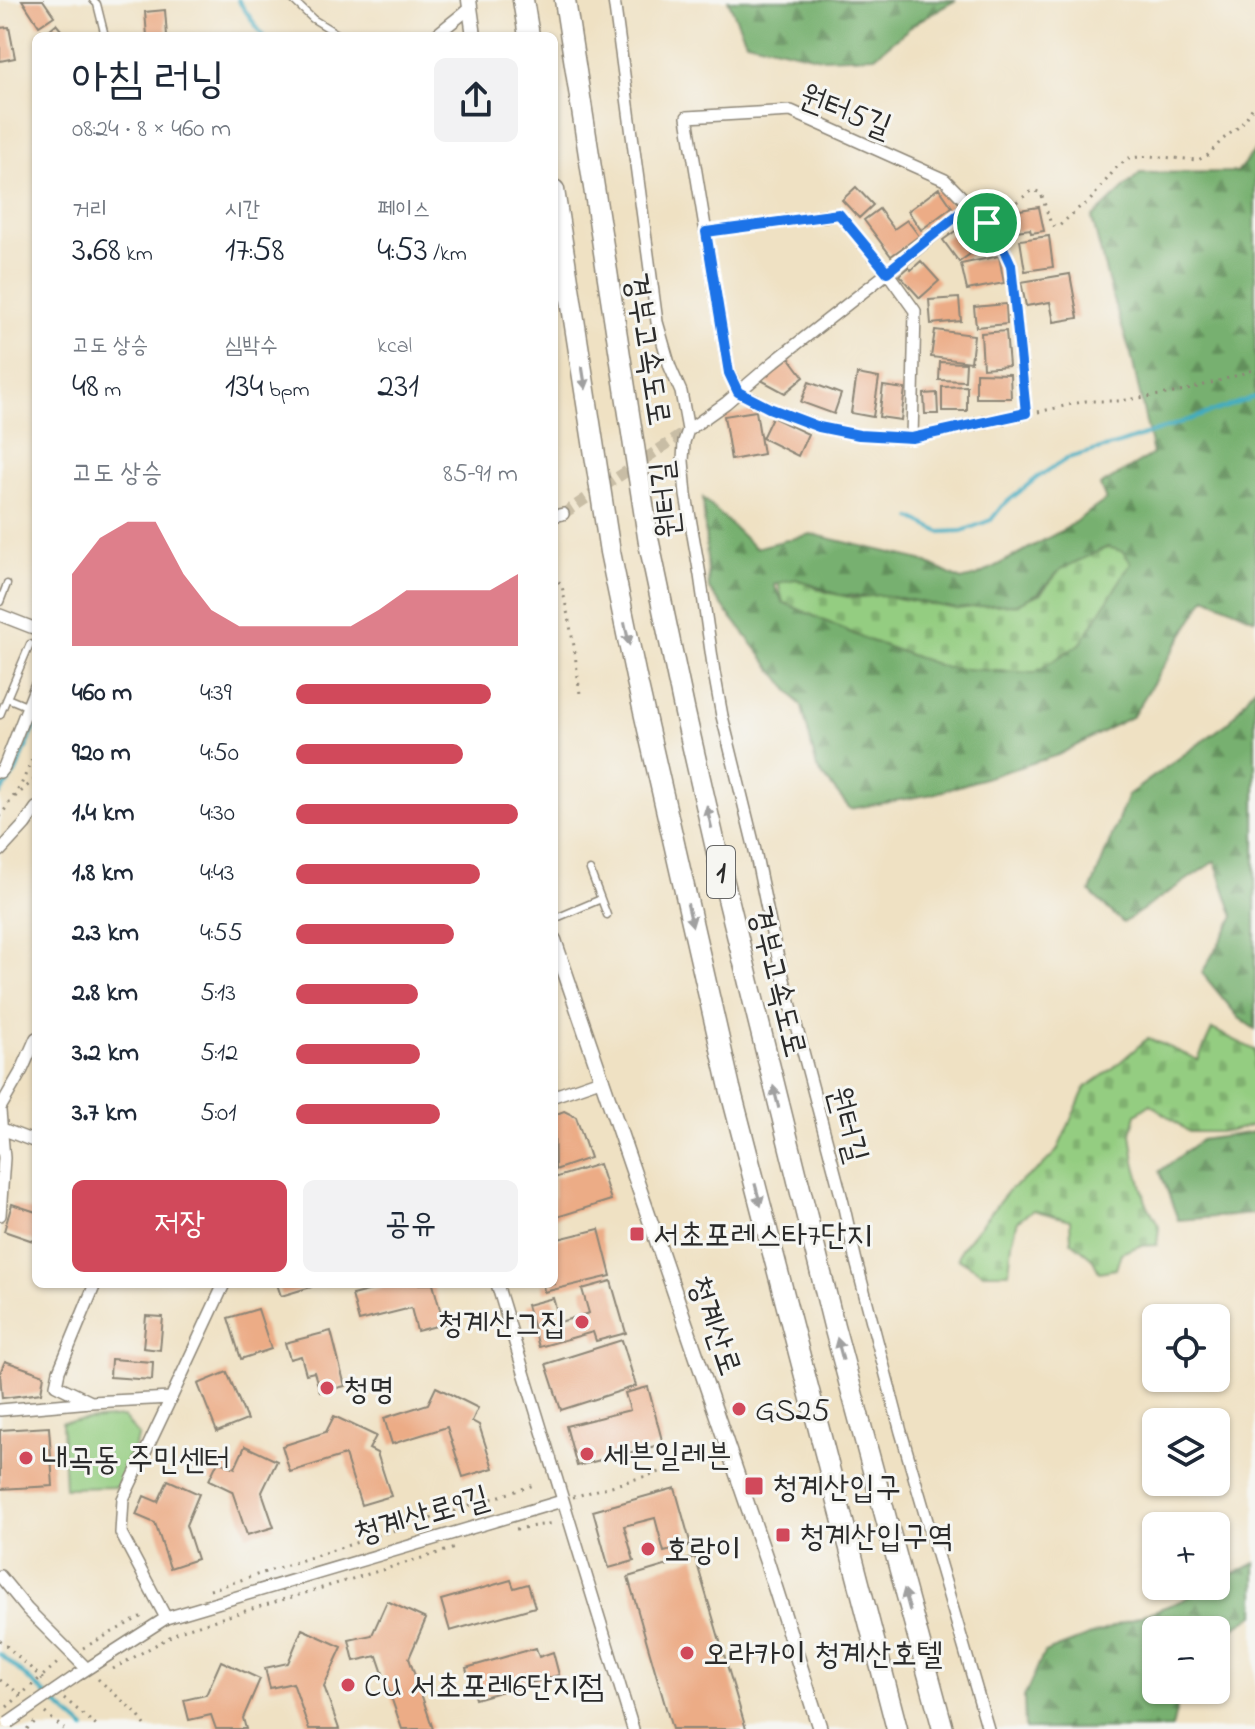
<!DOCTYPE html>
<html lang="ko">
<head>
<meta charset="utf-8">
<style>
  body { margin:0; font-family:"Indie Flower","Poor Story",sans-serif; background:#f2f2f3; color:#1f2937; height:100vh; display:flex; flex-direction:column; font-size:30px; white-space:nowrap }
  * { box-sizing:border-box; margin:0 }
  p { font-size:26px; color:#747a83 }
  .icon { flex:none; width:44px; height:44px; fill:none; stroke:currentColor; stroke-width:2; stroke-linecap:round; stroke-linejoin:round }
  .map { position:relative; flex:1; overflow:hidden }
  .panel { position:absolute; left:32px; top:32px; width:526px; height:1256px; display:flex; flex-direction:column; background:#fff; border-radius:12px; box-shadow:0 2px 6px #0004 }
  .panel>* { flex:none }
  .tools { position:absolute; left:1142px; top:1304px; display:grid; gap:16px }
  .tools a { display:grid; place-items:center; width:88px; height:88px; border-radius:12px; background:#fff; box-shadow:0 2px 6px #0004; font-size:40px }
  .pin { position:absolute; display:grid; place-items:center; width:68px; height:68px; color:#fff; margin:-34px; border:4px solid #fff; border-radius:50%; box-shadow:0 2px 8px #0007 }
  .round { display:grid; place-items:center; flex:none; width:84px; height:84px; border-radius:12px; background:#f2f2f3 }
  .overview { display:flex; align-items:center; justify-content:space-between; height:136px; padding:0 40px }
  h1 { font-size:44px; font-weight:600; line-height:60px }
  .metrics { display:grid; grid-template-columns:repeat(3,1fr); gap:12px; height:136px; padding:8px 40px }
  .metrics div { display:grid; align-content:center }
  .metrics b { font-size:34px; font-weight:600 }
  .metrics small { font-size:22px; font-weight:400 }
  .metrics p { font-size:22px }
  .chart { height:224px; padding:16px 40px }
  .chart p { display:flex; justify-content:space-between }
  .chart svg { width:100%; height:144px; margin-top:8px; fill:#d1495b; opacity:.7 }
  .button { display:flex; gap:16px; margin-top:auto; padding:16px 40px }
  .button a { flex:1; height:92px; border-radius:12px; background:#d1495b; color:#fff; font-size:32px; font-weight:600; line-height:92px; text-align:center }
  .button a+a { background:#f2f2f3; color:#1f2937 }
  ul { padding:0 40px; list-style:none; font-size:26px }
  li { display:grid; grid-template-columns:128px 96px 1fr; align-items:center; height:60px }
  li i { height:20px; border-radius:10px; background:#d1495b }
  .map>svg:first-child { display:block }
</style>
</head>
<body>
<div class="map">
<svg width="1255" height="1729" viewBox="0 0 1255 1729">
  <defs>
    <pattern id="forest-firs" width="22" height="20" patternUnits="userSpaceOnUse" patternTransform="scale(2)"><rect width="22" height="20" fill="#77b06f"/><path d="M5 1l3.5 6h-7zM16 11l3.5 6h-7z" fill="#628f5b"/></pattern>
    <pattern id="cemetery-stones" width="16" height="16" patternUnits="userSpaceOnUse" patternTransform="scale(2)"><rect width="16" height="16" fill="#94cd81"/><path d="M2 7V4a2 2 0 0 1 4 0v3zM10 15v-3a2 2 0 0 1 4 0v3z" fill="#80b070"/></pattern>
  </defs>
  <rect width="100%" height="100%" fill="#f6f6f2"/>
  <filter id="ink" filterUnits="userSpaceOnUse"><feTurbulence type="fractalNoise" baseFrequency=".0125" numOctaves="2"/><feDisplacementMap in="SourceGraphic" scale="16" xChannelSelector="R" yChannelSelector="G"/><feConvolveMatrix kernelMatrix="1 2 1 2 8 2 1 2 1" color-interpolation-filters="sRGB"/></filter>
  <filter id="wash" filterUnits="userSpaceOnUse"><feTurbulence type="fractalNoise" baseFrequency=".006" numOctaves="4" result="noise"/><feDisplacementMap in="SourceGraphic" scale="32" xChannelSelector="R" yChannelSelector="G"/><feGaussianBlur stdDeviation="1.8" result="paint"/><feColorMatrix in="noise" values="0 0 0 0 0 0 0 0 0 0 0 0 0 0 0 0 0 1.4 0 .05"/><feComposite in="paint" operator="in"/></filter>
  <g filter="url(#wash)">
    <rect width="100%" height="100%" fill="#efe1c3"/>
    <path fill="#94cd81" stroke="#607c56" stroke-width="2" d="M123,1417l16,19 -22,51 -52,1 -3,-66z"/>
    <path fill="url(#forest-firs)" stroke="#516e4d" stroke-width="2" fill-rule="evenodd" d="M728,0h228l-38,21 -43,35 -54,2 -75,-17z
      M1255,150v469l-49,-22 -73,119 -75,39 -125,39 -83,15 -33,-41 -15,-61 -93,-118 -6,-91 52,50 56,-14 110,26 40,20 16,-4 88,-47 41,-29 -6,-14 53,-32 -22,-100 -18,-54 -21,-82 48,-45 97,-1zM1108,547l-161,121 -84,-30 -80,-36 -9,-17 22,-6 43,16 61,3 57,11 60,-5 22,-11 22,-24z
      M1255,687v342l-16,-11 -37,-45 32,-56 -19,-56 -92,62 -33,-31 38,-97 101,-73z
      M1255,1132v82l-77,6 -18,-49 41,-31z
      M1255,1563v52l-39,24v-9h-60v60h25l-9,38 -147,1 -1,-32 20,-44 139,-53 28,-14h5v-3z"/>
    <path fill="url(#cemetery-stones)" stroke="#607c56" stroke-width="2" d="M1108,547l16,5 7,11 -50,80 -47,30 -87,-5 -84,-30 -80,-36 -5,-19 18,-4 30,13 27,6 27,-3 77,14 34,-4 26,-1 24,-11 20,-24z
      M1212,1029l43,21v75l-29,7h-37l-38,-28 -15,10 -5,20 4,28 11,40 13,24 -2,19 -18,1 -18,7 -5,16 -17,3 -7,-14 -21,-17 -1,-21 -37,-10 -15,10 -6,23 -3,30h-26l-25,-15 3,-9 48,-59 32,-23 16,-16 28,-63 27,-19 36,-31 50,22z"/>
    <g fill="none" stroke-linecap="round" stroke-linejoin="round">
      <path stroke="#41acc0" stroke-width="4" d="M238,0l25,36
        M912,518l28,14 22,-1 29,-11 11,-14 36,-29 30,-19 51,-14 136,-47
        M0,794l16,-23 20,-46
        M0,1654l85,75"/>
    </g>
    <g id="blocks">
      <path fill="#ecac86" d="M22,0h21l11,16 -15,10z
        M165,10l2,26h-20l-2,-24z
        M56,24l10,12h-24z
        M9,27l6,31 -15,3v-33z
        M856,187l17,18 -14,13 -17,-18z
        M939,188l13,19 -31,23 -13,-19z
        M1039,207l5,24 -13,2 -1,-4 -14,2 -3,-20z
        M879,209l15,20 13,-9 12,16 -28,20 -27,-36z
        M969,221l12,16 3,-2 4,6 -29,21 -16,-22z
        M1049,236l4,31 -28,4 -5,-31z
        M999,256l5,27 -37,7 -6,-26z
        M921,261l18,20 -19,17 -21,-23 9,-8 3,3z
        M1070,274l8,44 -24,4 -4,-20 -24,4 -5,-24z
        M959,298l2,23 -30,3 -2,-24z
        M1006,304l1,20 -31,3 -2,-20z
        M935,330l39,5 -3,27 -40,-5z
        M1006,331l3,35 -26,2 -2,-35z
        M789,357l15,20 -19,16 -24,-13z
        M940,362l26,1 -1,18 -26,-1z
        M976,373l34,1 1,24h-35z
        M857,374l22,4 -6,39 -22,-4z
        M809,382l32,12 -7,20 -33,-12z
        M883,386l22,3 -4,31 -22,-3z
        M967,386v25h-25v-24z
        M937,393l1,21h-13l-1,-20z
        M756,411l7,43 -32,6 -7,-44z
        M772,417l36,17 -10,22 -36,-18z
        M564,1111l12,6 14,41 -35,12 -1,-55z
        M599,1164l12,36 -57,18v-40z
        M12,1204l24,8v30l-32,-11z
        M599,1229l12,47 -67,16 -1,-8h11v-44z
        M611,1281l15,52 -30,8 -3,-9 -54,15 -12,-42 26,-7 7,24 29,-9 -7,-24z
        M277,1284h33l1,3 -30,9z
        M395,1284h38l11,40 -27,7 -6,-23 -52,13 -7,-26z
        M258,1309l13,40 -30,10 -13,-41z
        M146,1316l17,1 -3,33 -17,-2z
        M331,1331l14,55 -25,6 -6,-20 -8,2 -5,-18 -11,3 -5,-16z
        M622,1340l14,46 -75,24 -15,-46z
        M111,1359l42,3 -1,18 -42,-3z
        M5,1361l39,14 -3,18 -39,5 -2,-25z
        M227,1372l20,48 -30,12 -19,-48z
        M436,1387l42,21 -6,13 7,4 14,43 -30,9 -16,-50 -55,17 -8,-26 44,-14z
        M648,1387l15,57 -86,22 -11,-40 64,-16 -5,-17z
        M334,1416l42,20 -7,13 8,4 14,43 -30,9 -16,-50 -55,17 -8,-26 44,-14z
        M49,1427l4,59 -53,3v-59z
        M245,1446l32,15 -15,31 12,35 -27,8 -15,-44 -23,-11 9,-19 17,7z
        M168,1480l31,14 -13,31 11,34 -27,9 -15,-45 -19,-8 8,-19 14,6z
        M675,1488l16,57 -27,7 -9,-34 -31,8 10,35 -25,7 -16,-57z
        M695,1557l51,172h-74l-44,-152z
        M511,1580l3,8 14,-4 7,23 -85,24 -9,-31z
        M387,1601l39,18 -17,39 24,71h-31l-25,-73 -23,5 -5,-21 23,-5z
        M302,1629l40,18 -18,39 15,43h-30l-16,-46 -23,5 -5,-20 23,-5z
        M536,1648l3,9 14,-5 6,23 -84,24 -9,-31z
        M221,1661l39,18 -17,39 3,11h-30l-5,-14 -22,5 -5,-20 22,-5z"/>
    </g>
  </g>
  <g filter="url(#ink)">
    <use href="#blocks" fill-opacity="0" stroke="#8d8677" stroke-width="2"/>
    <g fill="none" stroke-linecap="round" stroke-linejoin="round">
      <path stroke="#c8bda5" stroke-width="11" stroke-dasharray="11 5.5" stroke-linecap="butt" d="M563,514l125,-84"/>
      <defs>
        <path id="service" d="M93,0l4,4 8,32
          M293,0l20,19 28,17
          M0,602l7,-18
          M7,698l23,-54
          M0,715l7,-17 29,12
          M601,899l6,16
          M554,919l47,-20 -11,-29"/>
        <path id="minor" d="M614,0l43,322 13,45 11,25 7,38 -4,12 -1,19 3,34 14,80 14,97 8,44 32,130 19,92 70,265 12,54 46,175 87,297
          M435,36l35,-28
          M791,111l154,69 42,43 14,20 10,22 15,148 -114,25 -53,-3 -40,-8 -50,-19 -31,-16 -9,-19 -42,-256z
          M706,232l133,-18 48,58 28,39 -3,127
          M688,430l38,-27 49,-42 125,-98 69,-57
          M554,516l9,-2
          M0,615l36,14
          M0,772l4,-5 32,-81
          M0,851l25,-27 11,-16
          M554,1096l49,-17
          M0,1108l22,-38 14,-32
          M0,1111l4,47 -4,57
          M2,1129l34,13
          M497,1284l136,445
          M91,1402l-35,-17 3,-14 36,-87
          M0,1410l91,-8 80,-4 53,-114
          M0,1576l27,33 59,59
          M166,1618l-45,-85 2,-34 48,-101
          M79,1674l87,-56 396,-117"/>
        <path id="tertiary" d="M469,0l5,36
          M554,940l213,622 53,167"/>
        <path id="motorway" d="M523,0l6,36
          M565,0l84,543 36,170 35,153 114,460 109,403
          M554,190l56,362 26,125 94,411 167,641"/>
      </defs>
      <use href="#service" stroke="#8d8677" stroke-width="9"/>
      <use href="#minor" stroke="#8d8677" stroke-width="14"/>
      <use href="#tertiary" stroke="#8d8677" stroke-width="17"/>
      <use href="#motorway" stroke="#8d8677" stroke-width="23"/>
      <path stroke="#8d8677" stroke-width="3" stroke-dasharray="2 6" stroke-linecap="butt" d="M997,216l36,-26 8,3 9,28 5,6h3l22,-20 8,-4 28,-35 13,-10 21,-2 48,4 10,-5 14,-15 19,-15 14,-21
        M1038,412l48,-11h33l61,-9 52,-15 23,-8
        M554,575l8,11 12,60 6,48
        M15,797l21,-19
        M0,817l21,-32 15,-35
        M573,1497l115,-33
        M516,1529l38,-6
        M210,1590l327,-106
        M0,1640l46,42
        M83,1648l63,-34
        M113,1669l69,-39 273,-82
        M98,1679l39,35 11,15
        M0,1680l23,16
        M64,1698l36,31
        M45,1713l19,16
        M27,1729l9,-8"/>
      <use href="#service" stroke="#fff" stroke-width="6"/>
      <use href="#minor" stroke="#fff" stroke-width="11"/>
      <use href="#tertiary" stroke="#fff" stroke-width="14"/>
      <use href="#motorway" stroke="#fff" stroke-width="20"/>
      <defs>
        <path id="minor-bridge" d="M8,1723l71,-49"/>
      </defs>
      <use href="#minor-bridge" stroke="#8d8677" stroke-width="14" stroke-linecap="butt"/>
      <path stroke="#8d8677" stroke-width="3" stroke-dasharray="2 6" stroke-linecap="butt" d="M7,1707l54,-47"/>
      <use href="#minor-bridge" stroke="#fff" stroke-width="11"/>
    </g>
    <defs><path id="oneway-solid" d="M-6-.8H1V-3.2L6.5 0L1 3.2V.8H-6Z" transform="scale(2)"/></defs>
    <g fill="#a0a0a0">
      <use href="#oneway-solid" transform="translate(584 378) rotate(81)"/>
      <use href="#oneway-solid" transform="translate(627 634) rotate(78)"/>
      <use href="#oneway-solid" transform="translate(709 817) rotate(-103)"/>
      <use href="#oneway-solid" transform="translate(690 915) rotate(77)"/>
      <use href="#oneway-solid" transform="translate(776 1097) rotate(-104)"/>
      <use href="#oneway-solid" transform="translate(758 1195) rotate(75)"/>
      <use href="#oneway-solid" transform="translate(840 1349) rotate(-105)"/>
      <use href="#oneway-solid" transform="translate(907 1600) rotate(-105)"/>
    </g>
  </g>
  <g fill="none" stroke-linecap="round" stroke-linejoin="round" filter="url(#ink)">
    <defs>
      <path id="route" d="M969,206c20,19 31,33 42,59l15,148 -114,25 -53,-3 -40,-8 -50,-19 -31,-16 -9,-19 -23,-141 133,-18 48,58z"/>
    </defs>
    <use href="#route" stroke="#fff" stroke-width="16"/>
    <use href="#route" stroke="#1a73e8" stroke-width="10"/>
  </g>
  <g fill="#d1495b" stroke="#f6f6f2" stroke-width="3">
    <rect x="629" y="1226" width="16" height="16" rx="4"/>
    <circle cx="582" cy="1322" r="8"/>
    <circle cx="327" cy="1388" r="8"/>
    <circle cx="739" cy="1409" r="8"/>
    <circle cx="587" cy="1454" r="8"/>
    <circle cx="26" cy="1458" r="8"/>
    <rect x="744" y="1476" width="20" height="20" rx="4"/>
    <rect x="775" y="1527" width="16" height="16" rx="4"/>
    <circle cx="648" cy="1549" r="8"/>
    <circle cx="687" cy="1653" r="8"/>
    <circle cx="348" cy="1685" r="8"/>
  </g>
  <g text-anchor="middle" stroke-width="6" stroke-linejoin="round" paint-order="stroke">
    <rect fill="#f6f6f2" stroke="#686867" stroke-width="2" x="707" y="846" width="28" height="52" rx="6"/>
    <g font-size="30" font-weight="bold" fill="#2b2b2b">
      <text x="721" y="882">1</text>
    </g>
    <g font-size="32" fill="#2b2b2b" stroke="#f6f6f2">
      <text transform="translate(846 110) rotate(21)" y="11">원터5길</text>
      <text transform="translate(649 349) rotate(81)" y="11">경부고속도로</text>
      <text transform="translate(664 500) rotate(-96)" y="11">원터길</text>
      <text transform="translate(779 981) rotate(76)" y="11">경부고속도로</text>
      <text transform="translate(849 1124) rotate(75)" y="11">원터길</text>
      <text transform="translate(716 1325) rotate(71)" y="11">청계산로</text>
      <text transform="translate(421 1514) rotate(-16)" y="11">청계산로9길</text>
    </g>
    <g font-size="32" fill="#2b2b2b" stroke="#f6f6f2" text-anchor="start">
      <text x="653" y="1245">서초포레스타7단지</text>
      <text x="566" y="1333" text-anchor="end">청계산그집</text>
      <text x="343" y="1399">청명</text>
      <text x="755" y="1420">GS25</text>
      <text x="603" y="1465">세븐일레븐</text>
      <text x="42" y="1469">내곡동 주민센터</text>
      <text x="772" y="1497">청계산입구</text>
      <text x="799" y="1546">청계산입구역</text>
      <text x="664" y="1560">호랑이</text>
      <text x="703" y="1664">오라카이 청계산호텔</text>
      <text x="364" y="1696">CU 서초포레6단지점</text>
    </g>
  </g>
</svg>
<div class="tools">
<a><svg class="icon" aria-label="locate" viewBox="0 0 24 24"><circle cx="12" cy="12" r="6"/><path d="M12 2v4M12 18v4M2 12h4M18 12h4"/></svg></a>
<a><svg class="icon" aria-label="layers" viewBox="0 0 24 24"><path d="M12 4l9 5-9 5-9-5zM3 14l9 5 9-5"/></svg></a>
<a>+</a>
<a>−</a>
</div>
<div class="pin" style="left:987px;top:223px;background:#1e9e55"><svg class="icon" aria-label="arrive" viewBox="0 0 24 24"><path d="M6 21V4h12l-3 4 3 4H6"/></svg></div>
<section class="panel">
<div class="overview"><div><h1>아침 러닝</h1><p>08:24 · 8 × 460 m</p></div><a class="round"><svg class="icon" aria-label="share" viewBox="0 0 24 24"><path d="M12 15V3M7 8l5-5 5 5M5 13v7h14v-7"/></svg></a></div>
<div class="metrics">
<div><p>거리</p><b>3.68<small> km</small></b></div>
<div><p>시간</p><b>17:58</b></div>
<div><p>페이스</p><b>4:53<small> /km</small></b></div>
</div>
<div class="metrics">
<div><p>고도 상승</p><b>48<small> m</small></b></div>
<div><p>심박수</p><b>134<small> bpm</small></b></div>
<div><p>kcal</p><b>231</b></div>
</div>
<div class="chart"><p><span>고도 상승</span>85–91 m</p>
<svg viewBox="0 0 160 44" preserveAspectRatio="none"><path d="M0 44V22L10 11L20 6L30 6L40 22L50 33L60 38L70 38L80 38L90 38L100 38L110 33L120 27L130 27L140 27L150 27L160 22V44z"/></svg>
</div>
<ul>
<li><b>460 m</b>4:39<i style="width:88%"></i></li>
<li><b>920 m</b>4:50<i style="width:75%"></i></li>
<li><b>1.4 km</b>4:30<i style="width:100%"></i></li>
<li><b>1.8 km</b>4:43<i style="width:83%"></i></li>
<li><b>2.3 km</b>4:55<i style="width:71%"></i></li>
<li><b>2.8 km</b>5:13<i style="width:55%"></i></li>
<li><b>3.2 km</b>5:12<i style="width:56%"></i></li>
<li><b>3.7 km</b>5:01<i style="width:65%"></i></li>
</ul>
<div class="button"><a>저장</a><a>공유</a></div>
</section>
</div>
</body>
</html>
